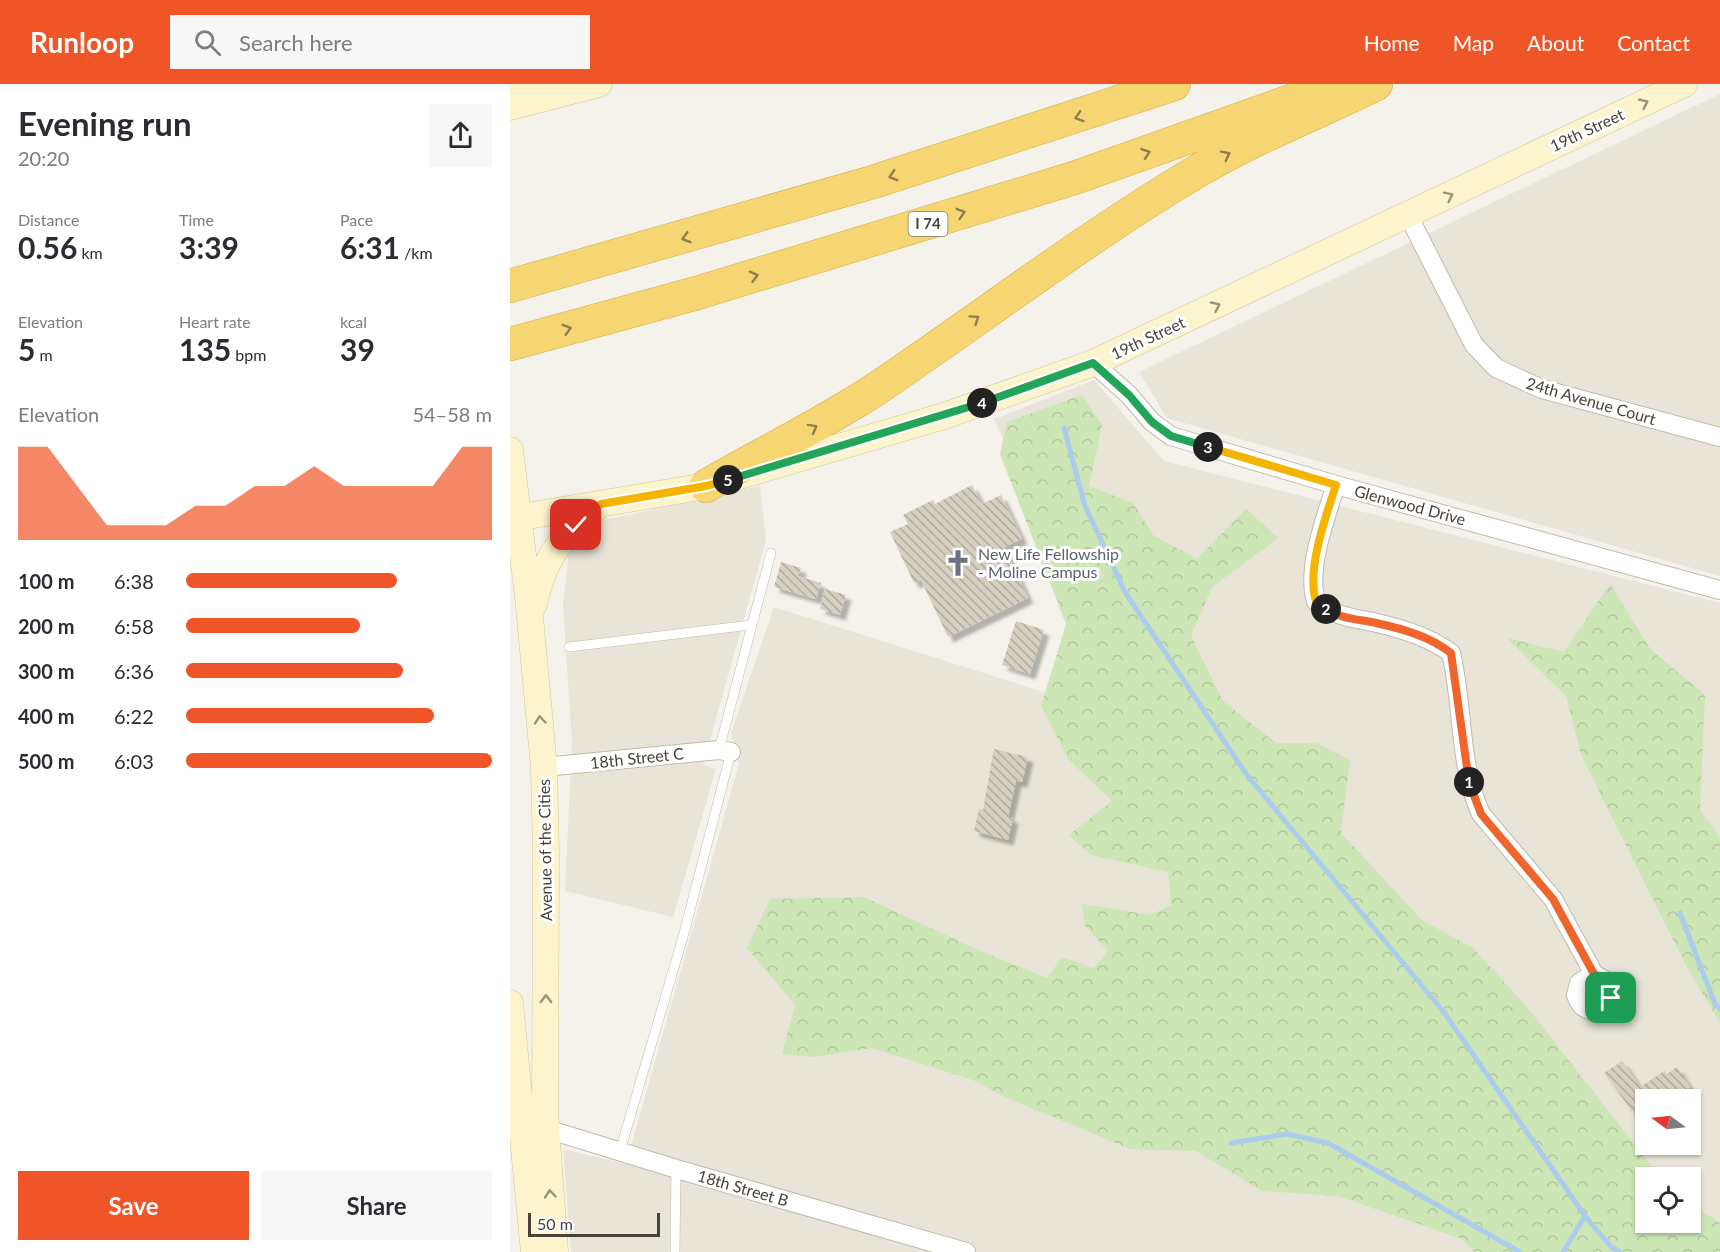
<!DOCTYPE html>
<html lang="en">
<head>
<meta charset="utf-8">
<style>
  body { margin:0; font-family:Lato,sans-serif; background:#f7f7f7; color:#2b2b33; height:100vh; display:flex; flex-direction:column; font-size:22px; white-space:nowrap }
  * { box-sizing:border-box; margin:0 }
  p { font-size:20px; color:#7c7c81 }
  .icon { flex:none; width:33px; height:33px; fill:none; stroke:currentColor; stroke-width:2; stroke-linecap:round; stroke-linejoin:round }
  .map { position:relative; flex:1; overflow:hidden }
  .panel { display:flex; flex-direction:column; background:#fff; width:510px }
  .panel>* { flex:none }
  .needle { width:39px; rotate:285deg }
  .buttons { position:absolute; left:1125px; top:1005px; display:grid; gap:12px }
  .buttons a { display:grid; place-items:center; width:66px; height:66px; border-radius:0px; background:#fff; box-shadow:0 2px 4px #0004; font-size:30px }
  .scale { position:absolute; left:18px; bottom:15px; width:132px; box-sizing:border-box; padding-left:6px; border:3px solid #484338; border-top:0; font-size:16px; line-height:21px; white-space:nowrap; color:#484338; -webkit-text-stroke:4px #fff; paint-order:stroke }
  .pin { position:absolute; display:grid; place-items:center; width:51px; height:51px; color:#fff; margin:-26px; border-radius:12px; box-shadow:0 3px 9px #0006 }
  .km { position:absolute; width:30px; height:30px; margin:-15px; border-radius:50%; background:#222; color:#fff; font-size:16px; line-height:30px; text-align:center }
  .round { display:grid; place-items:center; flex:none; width:63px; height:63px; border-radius:0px; background:#f7f7f7 }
  .head { display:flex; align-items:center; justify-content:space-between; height:102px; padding:0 18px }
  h1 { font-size:33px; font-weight:700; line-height:45px }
  .metrics { display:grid; grid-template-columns:repeat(3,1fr); gap:9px; height:102px; padding:6px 18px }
  .metrics div { display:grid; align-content:center }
  .metrics b { font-size:30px; font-weight:700 }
  .metrics small { font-size:16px; font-weight:400 }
  .metrics p { font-size:16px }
  .chart { height:168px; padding:12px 18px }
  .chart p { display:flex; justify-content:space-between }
  .chart svg { width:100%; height:108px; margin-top:6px; fill:#ef5526; opacity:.7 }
  .primary-button { display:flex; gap:12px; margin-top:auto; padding:12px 18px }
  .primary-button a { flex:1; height:69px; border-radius:0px; background:#ef5526; color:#fff; font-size:24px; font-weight:700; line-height:69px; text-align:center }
  .primary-button a+a { background:#f7f7f7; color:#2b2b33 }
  ul { padding:0 18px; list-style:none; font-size:20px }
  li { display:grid; grid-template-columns:96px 72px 1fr; align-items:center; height:45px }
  li i { height:15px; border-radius:8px; background:#ef5526 }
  header { display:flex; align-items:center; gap:36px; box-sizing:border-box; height:84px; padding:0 30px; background:#ef5526; color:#fff }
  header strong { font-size:28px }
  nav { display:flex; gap:33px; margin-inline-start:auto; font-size:21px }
  .search { width:420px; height:54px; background:#f7f7f7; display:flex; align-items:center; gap:15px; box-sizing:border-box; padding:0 21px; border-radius:0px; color:#7c7c81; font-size:22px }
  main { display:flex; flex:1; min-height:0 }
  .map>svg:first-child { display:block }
</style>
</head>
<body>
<header>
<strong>Runloop</strong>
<div class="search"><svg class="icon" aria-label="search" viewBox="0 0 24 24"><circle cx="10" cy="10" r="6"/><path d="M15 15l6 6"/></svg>Search here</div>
<nav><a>Home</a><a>Map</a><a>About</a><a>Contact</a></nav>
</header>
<main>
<section class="panel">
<div class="head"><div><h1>Evening run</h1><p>20:20</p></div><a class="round"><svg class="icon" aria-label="share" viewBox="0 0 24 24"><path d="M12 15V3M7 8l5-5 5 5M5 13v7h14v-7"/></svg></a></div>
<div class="metrics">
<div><p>Distance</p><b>0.56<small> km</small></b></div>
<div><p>Time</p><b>3:39</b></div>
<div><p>Pace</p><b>6:31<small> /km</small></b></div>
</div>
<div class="metrics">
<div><p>Elevation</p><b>5<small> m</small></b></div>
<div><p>Heart rate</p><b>135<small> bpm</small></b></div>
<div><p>kcal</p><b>39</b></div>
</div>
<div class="chart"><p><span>Elevation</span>54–58 m</p>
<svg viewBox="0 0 160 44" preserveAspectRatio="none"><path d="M0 44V6L10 6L20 22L30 38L40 38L50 38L60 30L70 30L80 22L90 22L100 14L110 22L120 22L130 22L140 22L150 6L160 6V44z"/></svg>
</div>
<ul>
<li><b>100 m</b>6:38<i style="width:69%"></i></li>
<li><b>200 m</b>6:58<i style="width:57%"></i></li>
<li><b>300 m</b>6:36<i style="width:71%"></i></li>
<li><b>400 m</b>6:22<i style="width:81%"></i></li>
<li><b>500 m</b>6:03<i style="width:100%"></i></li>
</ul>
<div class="primary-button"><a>Save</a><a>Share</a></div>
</section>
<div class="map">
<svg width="1210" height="1168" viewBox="0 0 1210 1168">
  <defs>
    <pattern id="forest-crowns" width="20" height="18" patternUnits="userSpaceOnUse" patternTransform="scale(1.5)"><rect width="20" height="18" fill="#cce6b5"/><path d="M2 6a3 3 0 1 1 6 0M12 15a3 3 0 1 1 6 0" fill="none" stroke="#b1c69c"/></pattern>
    <pattern id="building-back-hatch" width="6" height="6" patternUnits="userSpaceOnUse" patternTransform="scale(1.5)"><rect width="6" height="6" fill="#d5cfc0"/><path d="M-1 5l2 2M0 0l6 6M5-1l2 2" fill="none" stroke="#afaa9d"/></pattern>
    <filter id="shadow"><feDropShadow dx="5.5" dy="5.5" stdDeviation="1.5" flood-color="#0004"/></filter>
  </defs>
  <rect width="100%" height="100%" fill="#f4f2ea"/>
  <path fill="#e8e4d8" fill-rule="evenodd" d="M1210,10v482l-553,-158 -28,-46z
    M584,296l70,81 556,142v649h-1149l-8,-103 63,15 113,-400 -8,-31 43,-126 359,113 -139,-301zM1136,1016h44v44h-44zM1136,1094h44v44h-44z
    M250,402l6,54 -63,225 13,4 -43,148 -108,-26 7,-149 -9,-138 7,-60 25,-22z"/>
  <path fill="url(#forest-crowns)" d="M572,311l20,30 -13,61 44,17 20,32 44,24 49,-50 32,29 -66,49 -21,49 32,65 53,42h41l33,17 -9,73 81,87 51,28 54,59 133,170 -14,1v44h44l1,-18 29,19v29h-246l-12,-13 -124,-43 -76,-5 -66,-40 -66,-2 -123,-51 -34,-18 -101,-32 -58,9 -32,-3 13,-49 -48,-57 23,-49 94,-2 112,52 71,29 15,-21 32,11 14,-17 -23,-25 -3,-22 69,11 20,-10 -3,-33 -77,-17 -22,-20 43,-34 -44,-42 -27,-53 25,-82 -66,-170 7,-32z
    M1100,500l41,66 54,45 -5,114 20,29v185l-35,-59 -104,-209 -15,-59 -59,-58 57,14z"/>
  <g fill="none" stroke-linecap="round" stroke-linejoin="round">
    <path stroke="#aacced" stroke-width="5" d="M554,344l21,78 40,86 121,182 197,237 142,205 26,31 9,5
      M1170,829l35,91 5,5
      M721,1059l56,-9 41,9 192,109
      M1053,1168l22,-36"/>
  </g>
  <path fill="url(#building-back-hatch)" filter="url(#shadow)" d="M462,401l10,19 19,-9 21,44 -18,8 24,51 -80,39 -27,-57 -7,3 -24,-51 18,-8 -5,-9 30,-15 2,4z
    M271,478l20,6 -3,8 23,7 -5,16 -42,-12z
    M315,505l21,6 -6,20 -20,-6z
    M506,537l28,9 -14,44 -28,-9z
    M484,665l34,8 -6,25 -6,-1 -8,36 5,1 -5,22 -34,-9 5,-22 4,1z
    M1112,977l18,26 24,-16 3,3 10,-7 13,20 -3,3 6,10h-47v30l-42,-57z"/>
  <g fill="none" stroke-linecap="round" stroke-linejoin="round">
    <defs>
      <path id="service" d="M59,563l182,-22
        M209,666l52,-197
        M110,1067l63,-214 48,-185
        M165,1168l1,-83"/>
      <path id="minor" d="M898,131l66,130 22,23 46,21 178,48
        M583,279l36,32 23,27 19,14 165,49 384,105
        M826,401c-10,31 -30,84 -20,116 19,16 38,17 61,22 27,6 52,14 74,30 13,54 7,110 30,161l72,85 41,75 -15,9 -3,12c4,14 15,19 29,12l7,-15 -4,-10 -14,-8
        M34,683l175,-17 12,2
        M27,1042l143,44 286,82"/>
      <path id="secondary" d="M10,0l39,10
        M0,23l89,-23
        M0,366l18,146 16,171 2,87 -1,259 10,139
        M0,435l196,-33 238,-70 149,-53 591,-279
        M24,520c11,-50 28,-67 65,-99
        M0,919l24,249"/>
      <path id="motorway" d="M0,202l363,-104 301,-98
        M0,260l187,-51 377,-115 265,-94
        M196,402c57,-33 115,-61 170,-97 107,-72 209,-151 320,-217 58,-35 120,-58 180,-88"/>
    </defs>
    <use href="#service" stroke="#bfbaad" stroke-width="10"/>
    <use href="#minor" stroke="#bfbaad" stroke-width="20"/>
    <use href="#secondary" stroke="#d1c79c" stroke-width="27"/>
    <use href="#motorway" stroke="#d6ac42" stroke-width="34"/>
    <use href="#service" stroke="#fff" stroke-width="9"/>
    <use href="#minor" stroke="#fff" stroke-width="18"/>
    <use href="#secondary" stroke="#fcf4cc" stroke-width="26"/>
    <use href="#motorway" stroke="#f6d573" stroke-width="33"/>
  </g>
  <defs><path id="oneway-chevron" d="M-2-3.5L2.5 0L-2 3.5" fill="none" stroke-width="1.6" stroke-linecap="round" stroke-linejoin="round" transform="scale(1.5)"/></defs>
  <g stroke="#99937b">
    <use href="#oneway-chevron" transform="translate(1134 19) rotate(-26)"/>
    <use href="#oneway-chevron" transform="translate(939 112) rotate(-26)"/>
    <use href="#oneway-chevron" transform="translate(706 222) rotate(-25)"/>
    <use href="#oneway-chevron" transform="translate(30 636) rotate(-95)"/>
    <use href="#oneway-chevron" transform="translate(36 915) rotate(-89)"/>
    <use href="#oneway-chevron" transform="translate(40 1110) rotate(-95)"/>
  </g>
  <g stroke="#8e7d50">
    <use href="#oneway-chevron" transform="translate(569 33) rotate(162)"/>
    <use href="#oneway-chevron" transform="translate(636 69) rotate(-19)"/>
    <use href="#oneway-chevron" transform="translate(716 71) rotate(-27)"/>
    <use href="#oneway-chevron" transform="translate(383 92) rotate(163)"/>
    <use href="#oneway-chevron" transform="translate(451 129) rotate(-17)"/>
    <use href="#oneway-chevron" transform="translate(176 154) rotate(164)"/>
    <use href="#oneway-chevron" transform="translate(244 192) rotate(-15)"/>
    <use href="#oneway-chevron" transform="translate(465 235) rotate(-35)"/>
    <use href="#oneway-chevron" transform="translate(57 245) rotate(-16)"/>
    <use href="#oneway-chevron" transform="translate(303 344) rotate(-29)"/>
  </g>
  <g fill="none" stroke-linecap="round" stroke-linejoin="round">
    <defs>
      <path id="split-1" d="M959,698l12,32 72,85 41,75 14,8 3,16"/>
      <path id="split-2" d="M816,525c15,10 33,10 50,14 27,6 53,13 75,30l18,129"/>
      <path id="split-3" d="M698,363l128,38c-10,31 -30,85 -20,116l10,8"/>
      <path id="split-4" d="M472,319l111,-40 36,32 23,27 19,14 37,11"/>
      <path id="split-5" d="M218,396l254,-77"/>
      <path id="split-6" d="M66,441l25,-21 105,-18 22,-6"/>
    </defs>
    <use href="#split-1" stroke="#fff" stroke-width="12"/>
    <use href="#split-2" stroke="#fff" stroke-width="12"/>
    <use href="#split-3" stroke="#fff" stroke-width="12"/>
    <use href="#split-4" stroke="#fff" stroke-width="12"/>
    <use href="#split-5" stroke="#fff" stroke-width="12"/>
    <use href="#split-6" stroke="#fff" stroke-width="12"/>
    <use href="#split-1" stroke="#f0652b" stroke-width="8"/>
    <use href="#split-2" stroke="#f0652b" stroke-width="8"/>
    <use href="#split-3" stroke="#f5b400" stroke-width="8"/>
    <use href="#split-4" stroke="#22a559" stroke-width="8"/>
    <use href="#split-5" stroke="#22a559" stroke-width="8"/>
    <use href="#split-6" stroke="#f5b400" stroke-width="8"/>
  </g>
  <defs>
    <symbol id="church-bare" viewBox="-9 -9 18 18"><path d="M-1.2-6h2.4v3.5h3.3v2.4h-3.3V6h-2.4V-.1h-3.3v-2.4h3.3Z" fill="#6b7280" stroke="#fff" stroke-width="2.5" paint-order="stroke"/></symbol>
  </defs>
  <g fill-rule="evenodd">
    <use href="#church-bare" x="429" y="460" width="38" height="38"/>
  </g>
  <g text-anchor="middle" stroke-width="6" stroke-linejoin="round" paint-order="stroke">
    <rect fill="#fff" stroke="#7f7b74" stroke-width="1.5" x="398.5" y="128" width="39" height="24" rx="4.5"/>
    <g font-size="15" font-weight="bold" fill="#484338">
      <text x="418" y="145">I 74</text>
    </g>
    <g font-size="16" fill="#484338" stroke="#fff">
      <text transform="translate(1077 46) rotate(-25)" y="6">19th Street</text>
      <text transform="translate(638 254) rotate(-25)" y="6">19th Street</text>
      <text transform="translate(1081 317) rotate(16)" y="6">24th Avenue Court</text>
      <text transform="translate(900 421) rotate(15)" y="6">Glenwood Drive</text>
      <text transform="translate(127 674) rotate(-6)" y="6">18th Street C</text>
      <text transform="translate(35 766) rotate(-91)" y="6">Avenue of the Cities</text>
      <text transform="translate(233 1104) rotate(16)" y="6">18th Street B</text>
    </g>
    <g font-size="16" fill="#5b616d" stroke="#fff" text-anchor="start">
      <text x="468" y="476">New Life Fellowship<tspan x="468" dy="18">- Moline Campus</tspan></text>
    </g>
  </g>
</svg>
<div class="buttons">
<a><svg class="needle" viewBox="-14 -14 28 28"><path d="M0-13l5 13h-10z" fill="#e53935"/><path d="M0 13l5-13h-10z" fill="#7c7c81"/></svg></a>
<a><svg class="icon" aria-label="locate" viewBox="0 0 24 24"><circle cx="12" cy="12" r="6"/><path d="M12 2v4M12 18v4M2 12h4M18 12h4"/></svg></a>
</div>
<div class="scale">50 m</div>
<div class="pin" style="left:1101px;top:914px;background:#1e9e55"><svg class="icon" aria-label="arrive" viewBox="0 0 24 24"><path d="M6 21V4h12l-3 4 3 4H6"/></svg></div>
<div class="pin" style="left:66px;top:441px;background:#d93025"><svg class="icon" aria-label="check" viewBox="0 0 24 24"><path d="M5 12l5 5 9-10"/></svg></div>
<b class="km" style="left:959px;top:698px">1</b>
<b class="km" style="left:816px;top:525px">2</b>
<b class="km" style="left:698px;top:363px">3</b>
<b class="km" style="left:472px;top:319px">4</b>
<b class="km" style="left:218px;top:396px">5</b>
</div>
</main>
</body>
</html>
